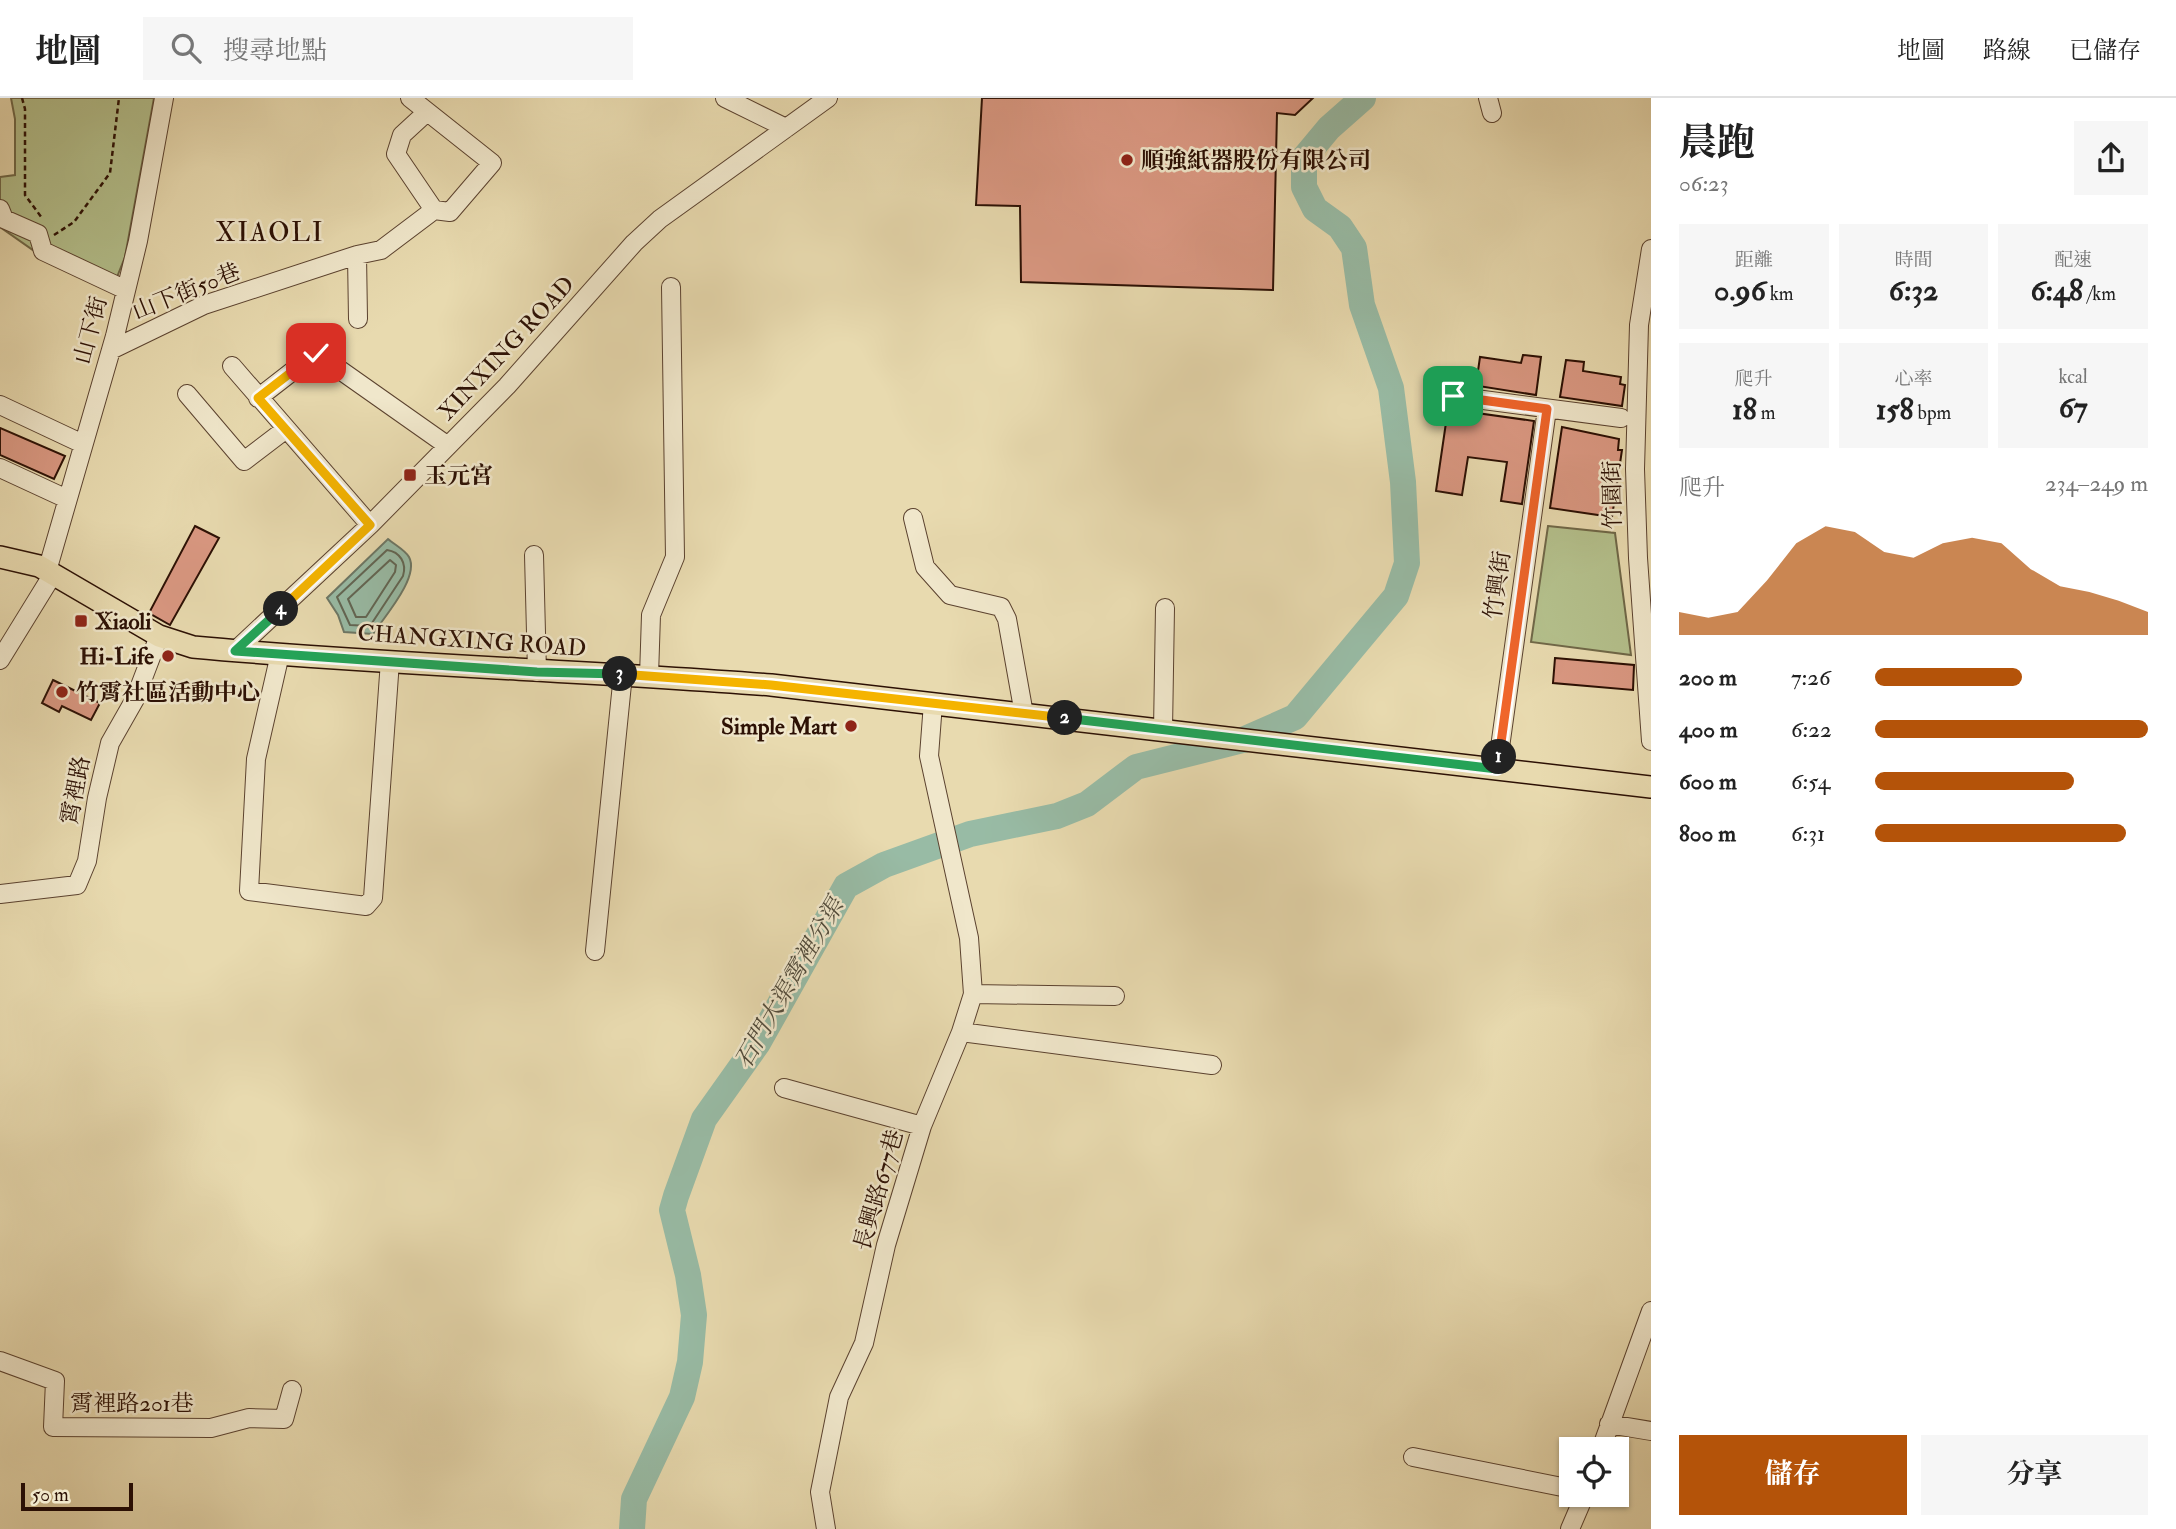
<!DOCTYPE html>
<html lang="zh-TW">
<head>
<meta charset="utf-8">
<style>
  body { margin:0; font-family:"IM FELL Double Pica","Noto Serif TC",serif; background:#f6f6f6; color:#222; height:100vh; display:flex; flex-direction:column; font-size:26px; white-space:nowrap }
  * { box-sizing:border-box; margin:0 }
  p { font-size:23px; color:#767676 }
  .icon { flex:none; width:38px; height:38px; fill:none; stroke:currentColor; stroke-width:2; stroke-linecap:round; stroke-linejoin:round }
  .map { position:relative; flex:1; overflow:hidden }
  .details { display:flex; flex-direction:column; background:#fff; width:525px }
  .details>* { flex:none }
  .buttons { position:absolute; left:1559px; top:1339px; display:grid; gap:14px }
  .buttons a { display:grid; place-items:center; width:70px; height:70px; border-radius:0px; background:#fff; box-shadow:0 2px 5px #0004; font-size:35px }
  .scale { position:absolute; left:21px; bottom:18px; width:112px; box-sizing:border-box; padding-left:7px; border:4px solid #2c1004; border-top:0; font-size:19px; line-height:24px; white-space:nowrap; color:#2c1004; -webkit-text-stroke:5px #f0e7cb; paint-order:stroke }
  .pin { position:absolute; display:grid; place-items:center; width:60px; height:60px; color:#fff; margin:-30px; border-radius:14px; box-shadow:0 4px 10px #0006 }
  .km { position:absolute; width:35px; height:35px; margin:-18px; border-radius:50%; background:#222; color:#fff; font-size:19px; line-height:35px; text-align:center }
  .round { display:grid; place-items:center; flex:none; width:74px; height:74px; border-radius:0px; background:#f6f6f6 }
  .head { display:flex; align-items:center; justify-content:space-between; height:119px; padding:0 28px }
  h1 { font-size:38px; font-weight:700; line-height:52px }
  .stats { display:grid; grid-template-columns:repeat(3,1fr); gap:10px; height:119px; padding:7px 28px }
  .stats div { display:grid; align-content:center; border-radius:0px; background:#f6f6f6; text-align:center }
  .stats b { font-size:30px; font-weight:700 }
  .stats small { font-size:19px; font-weight:400 }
  .stats p { font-size:19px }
  .chart { height:196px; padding:14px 28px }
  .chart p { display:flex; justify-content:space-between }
  .chart svg { width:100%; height:126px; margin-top:7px; fill:#b45309; opacity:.7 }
  .action { display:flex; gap:14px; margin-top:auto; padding:14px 28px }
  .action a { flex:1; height:80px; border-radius:0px; background:#b45309; color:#fff; font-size:28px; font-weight:700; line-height:80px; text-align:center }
  .action a+a { background:#f6f6f6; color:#222 }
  ul { padding:0 28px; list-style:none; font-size:23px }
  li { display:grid; grid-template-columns:112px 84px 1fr; align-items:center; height:52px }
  li i { height:18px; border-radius:9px; background:#b45309 }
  header { display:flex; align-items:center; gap:42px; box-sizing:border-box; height:98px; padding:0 35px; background:#fff; border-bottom:2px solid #e0e0e0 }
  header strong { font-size:33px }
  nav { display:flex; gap:38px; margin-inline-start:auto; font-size:24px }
  .search { width:490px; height:63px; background:#f6f6f6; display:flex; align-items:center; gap:18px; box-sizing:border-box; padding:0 24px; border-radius:0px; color:#767676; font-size:26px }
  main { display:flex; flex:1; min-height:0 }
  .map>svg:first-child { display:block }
</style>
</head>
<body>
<header>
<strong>地圖</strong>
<div class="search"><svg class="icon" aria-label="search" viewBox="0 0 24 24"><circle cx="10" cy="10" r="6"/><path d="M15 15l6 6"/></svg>搜尋地點</div>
<nav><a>地圖</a><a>路線</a><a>已儲存</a></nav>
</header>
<main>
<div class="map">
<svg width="1651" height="1431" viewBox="0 0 1651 1431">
  <rect width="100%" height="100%" fill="#e8daaf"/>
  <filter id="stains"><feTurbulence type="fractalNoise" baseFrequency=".00286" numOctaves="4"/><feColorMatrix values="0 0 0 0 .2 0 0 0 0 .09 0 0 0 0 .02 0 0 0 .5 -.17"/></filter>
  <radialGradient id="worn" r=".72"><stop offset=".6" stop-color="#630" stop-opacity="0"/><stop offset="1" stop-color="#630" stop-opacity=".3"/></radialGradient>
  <path fill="#b4c08c" stroke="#706848" stroke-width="2" d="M11,0h143l-29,159 -12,30 -73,-32 -40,-28v-50l15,-2v-56z
    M1548,428l67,7 16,122 -100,-13z"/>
  <path fill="#98bba5" stroke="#6d7765" stroke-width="2" d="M388,441c7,6 17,11 21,18 11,20 -25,60 -36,77l-29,-2 -6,-17 -11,-17z"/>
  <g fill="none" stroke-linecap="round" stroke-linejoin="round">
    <path stroke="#626654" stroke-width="2" d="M387,452c13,2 20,13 16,26l-33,50 -20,-1 -13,-28z
      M390,462l6,5 -1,7 -29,45h-10l-8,-18z"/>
    <path stroke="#98bba5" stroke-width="26" d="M632,1431l2,-30 48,-102 8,-35 4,-47 -6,-40 -16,-65 4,-14 28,-77 54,-76 88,-157 38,-21 86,-31 87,-18 30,-12 49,-37 107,-27 52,-23 101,-121 11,-33 -4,-81 -12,-94 -29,-83 -8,-57 -14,-21 -25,-18 -11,-22v-29l25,-30 34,-30"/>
  </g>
  <path fill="#da9882" stroke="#2c1004" stroke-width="2" d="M982,0h331l-18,17 -18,-2 -4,177 -252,-8 -1,-76 -44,-1z
    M1523,257l18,2 -5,38 -64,-10 2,-14h4l2,-14 41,6z
    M1566,262l18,2 -1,9 38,6 -1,7 5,1 -3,21 -62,-9z
    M1448,311l86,12 -12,83 -21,-3 6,-39 -39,-5 -6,38 -26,-4z
    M1562,329l57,12 -1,11h4l-10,67 -62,-9z
    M0,330l65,28 -11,23 -54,-24z
    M195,428l24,12 -49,87 -21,-12z
    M1555,560l79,7 -1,25 -80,-7z
    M53,582l47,23 -9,17 -29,-14 -3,6 -17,-9z"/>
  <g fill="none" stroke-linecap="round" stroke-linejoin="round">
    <defs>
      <path id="minor" d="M725,0l61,30
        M1488,0l4,15
        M427,14l-25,23 -6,19 38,56
        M0,111l4,10 34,15 5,17 83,39
        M1651,151l-12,76 -4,144 3,89 13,183
        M357,157l1,64
        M111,252l93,-45 153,-50 24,-5 53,-40 16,2 42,-49 -82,-65
        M232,268l138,159
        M187,296l57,67 42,-32
        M1453,298l168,22
        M258,300l58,-45 132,93
        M0,307l83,39
        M0,370l67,31
        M913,420l12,49 25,28 51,12 6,12 17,95
        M534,457l3,117
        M47,473l68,-235 23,-95 26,-143
        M235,553l135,-126 137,-139 127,-143 26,-24 168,-121
        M280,556l-24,105 -7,132 117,15 7,-8 17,-237
        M0,562l53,-86
        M649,578l2,-61 24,-58 -4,-270
        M1163,632l2,-122
        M1497,671l50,-360
        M0,796l77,-9 10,-24 10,-63 13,-55 25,-44 24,-63
        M595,853l28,-277
        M973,896l142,2
        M961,934l251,33
        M784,990l138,38
        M0,1263l55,20 -2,46 158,1 38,-10 35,1 8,-29
        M1609,1326l42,7
        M1601,1351l50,-138
        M1413,1359l159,32
        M826,1431l-6,-37 19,-95 25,-54 22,-98 36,-119 39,-94 12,-38 -4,-56 -40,-182 4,-53
        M1570,1431l15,-35"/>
      <path id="major" d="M0,459l39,9 120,70 34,11c193,18 386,23 578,38l880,102"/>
    </defs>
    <use href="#minor" stroke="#5b422f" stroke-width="20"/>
    <use href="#major" stroke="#2c1004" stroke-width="24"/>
    <path stroke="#2c1004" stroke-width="2.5" stroke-dasharray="5 3.5" stroke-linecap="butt" d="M22,0l3,11v86l17,23
      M54,137l20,-13 36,-49 9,-75"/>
    <use href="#minor" stroke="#f0e7cb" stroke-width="18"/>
    <use href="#major" stroke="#e8daaf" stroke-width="21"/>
  </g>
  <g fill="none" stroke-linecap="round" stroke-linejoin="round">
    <defs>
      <path id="split-1" d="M1453,298l94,13 -48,348"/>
      <path id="split-2" d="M1065,620l432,51 2,-12"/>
      <path id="split-3" d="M620,576l151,11 294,33"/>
      <path id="split-4" d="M281,511l-46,42 302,21 83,2"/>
      <path id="split-5" d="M281,511l89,-84 -112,-127 58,-45"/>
    </defs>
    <use href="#split-1" stroke="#fff" stroke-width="14"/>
    <use href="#split-2" stroke="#fff" stroke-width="14"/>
    <use href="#split-3" stroke="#fff" stroke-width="14"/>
    <use href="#split-4" stroke="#fff" stroke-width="14"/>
    <use href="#split-5" stroke="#fff" stroke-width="14"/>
    <use href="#split-1" stroke="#f0652b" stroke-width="9"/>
    <use href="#split-2" stroke="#22a559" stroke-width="9"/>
    <use href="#split-3" stroke="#f5b400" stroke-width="9"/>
    <use href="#split-4" stroke="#22a559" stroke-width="9"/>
    <use href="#split-5" stroke="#f5b400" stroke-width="9"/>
  </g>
  <g fill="#8f2418" stroke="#f0e7cb" stroke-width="2.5">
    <circle cx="1127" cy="62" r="7"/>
    <rect x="403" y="370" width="14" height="14" rx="3.5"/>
    <rect x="74" y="516" width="14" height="14" rx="3.5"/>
    <circle cx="168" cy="558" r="7"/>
    <circle cx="62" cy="594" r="7"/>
    <circle cx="851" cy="628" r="7"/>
  </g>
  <g text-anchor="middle" stroke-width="5" stroke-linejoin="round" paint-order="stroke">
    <g font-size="23" font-weight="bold" fill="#2c1004" stroke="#f0e7cb" text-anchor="start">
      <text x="1141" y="70">順強紙器股份有限公司</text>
      <text x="424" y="385">玉元宮</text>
      <text x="95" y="531">Xiaoli</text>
      <text x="154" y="566" text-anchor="end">Hi-Life</text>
      <text x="76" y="602">竹霄社區活動中心</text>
      <text x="837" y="636" text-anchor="end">Simple Mart</text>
    </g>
    <g font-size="23" fill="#2c1004" stroke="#f0e7cb">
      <text transform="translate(186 193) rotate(-22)" y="8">山下街50巷</text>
      <text transform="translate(90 232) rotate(-75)" y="8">山下街</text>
      <text transform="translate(506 250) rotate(-47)" y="8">XINXING ROAD</text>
      <text transform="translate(1612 397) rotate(-91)" y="8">竹園街</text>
      <text transform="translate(1497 487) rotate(-82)" y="8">竹興街</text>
      <text transform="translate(472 542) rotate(4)" y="8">CHANGXING ROAD</text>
      <text transform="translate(75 692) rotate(-79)" y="8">霄裡路</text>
      <text transform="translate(878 1092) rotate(-74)" y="8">長興路677巷</text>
      <text x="132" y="1313">霄裡路201巷</text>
    </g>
    <g font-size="24" font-style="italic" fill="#524c3c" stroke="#f0e7cb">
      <text transform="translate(789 885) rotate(-60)" y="8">石門大渠霄裡分渠</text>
    </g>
    <g font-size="26" letter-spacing="2" fill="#2c1004" stroke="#f0e7cb">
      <text x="270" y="143">XIAOLI</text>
    </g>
  </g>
  <rect width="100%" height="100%" filter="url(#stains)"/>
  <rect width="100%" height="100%" fill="url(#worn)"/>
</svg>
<div class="buttons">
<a><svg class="icon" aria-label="locate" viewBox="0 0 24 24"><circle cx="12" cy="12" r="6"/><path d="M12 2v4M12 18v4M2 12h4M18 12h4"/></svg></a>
</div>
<div class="scale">50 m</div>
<div class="pin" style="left:1453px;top:298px;background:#1e9e55"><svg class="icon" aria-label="arrive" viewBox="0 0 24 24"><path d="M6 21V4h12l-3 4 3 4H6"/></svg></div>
<div class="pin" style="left:316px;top:255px;background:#d93025"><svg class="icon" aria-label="check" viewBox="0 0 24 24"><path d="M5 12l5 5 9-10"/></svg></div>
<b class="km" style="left:1499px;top:659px">1</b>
<b class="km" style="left:1065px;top:620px">2</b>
<b class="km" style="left:620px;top:576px">3</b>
<b class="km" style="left:281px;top:511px">4</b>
</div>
<section class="details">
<div class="head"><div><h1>晨跑</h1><p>06:23</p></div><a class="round"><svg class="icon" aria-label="share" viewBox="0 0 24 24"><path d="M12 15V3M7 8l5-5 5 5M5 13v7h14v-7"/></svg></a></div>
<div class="stats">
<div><p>距離</p><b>0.96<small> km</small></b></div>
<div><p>時間</p><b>6:32</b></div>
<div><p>配速</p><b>6:48<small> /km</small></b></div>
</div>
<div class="stats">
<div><p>爬升</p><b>18<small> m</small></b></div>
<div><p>心率</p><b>158<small> bpm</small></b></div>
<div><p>kcal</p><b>67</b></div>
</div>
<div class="chart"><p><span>爬升</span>234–249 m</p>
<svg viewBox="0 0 160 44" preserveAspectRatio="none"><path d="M0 44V36L10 38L20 36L30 25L40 12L50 6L60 8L70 15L80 17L90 12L100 10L110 12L120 21L130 27L140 29L150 32L160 36V44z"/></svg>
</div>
<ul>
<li><b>200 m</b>7:26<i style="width:54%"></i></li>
<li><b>400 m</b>6:22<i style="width:100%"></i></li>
<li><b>600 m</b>6:54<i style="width:73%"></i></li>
<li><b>800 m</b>6:31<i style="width:92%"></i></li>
</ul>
<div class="action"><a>儲存</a><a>分享</a></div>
</section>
</main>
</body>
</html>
